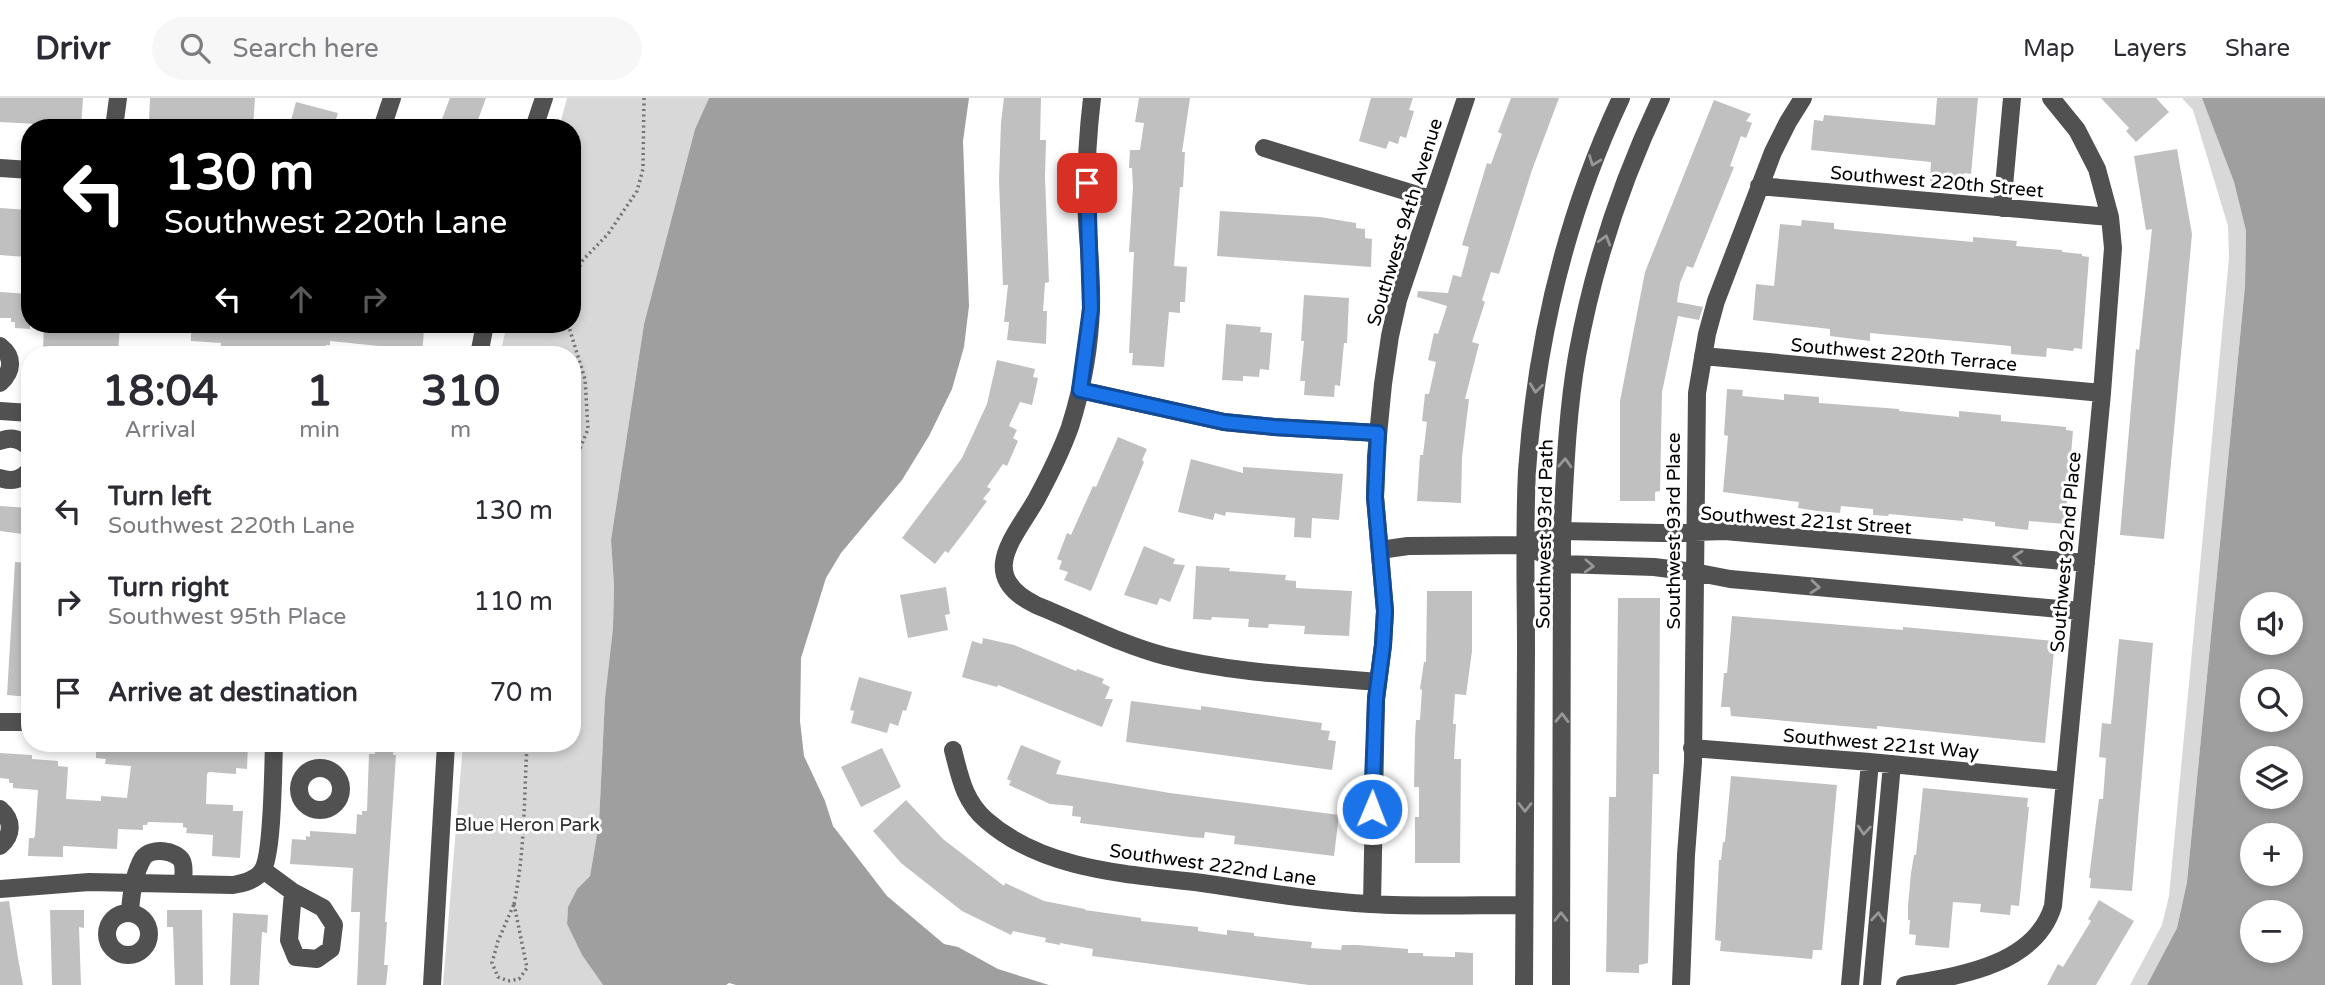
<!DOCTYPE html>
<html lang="en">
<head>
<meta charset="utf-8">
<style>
	:root { --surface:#fff; --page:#f7f7f7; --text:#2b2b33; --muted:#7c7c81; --line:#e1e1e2 }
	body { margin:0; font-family:"Varela Round",sans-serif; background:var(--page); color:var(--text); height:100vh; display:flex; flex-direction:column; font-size:26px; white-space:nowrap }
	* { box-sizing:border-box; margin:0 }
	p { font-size:23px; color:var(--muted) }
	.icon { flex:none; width:38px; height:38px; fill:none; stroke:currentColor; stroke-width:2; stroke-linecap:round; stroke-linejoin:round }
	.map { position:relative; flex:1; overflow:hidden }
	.details { position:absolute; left:21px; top:248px; width:560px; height:406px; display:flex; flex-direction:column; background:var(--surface); border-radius:28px; box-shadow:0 4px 10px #0003 }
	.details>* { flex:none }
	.guide { position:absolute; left:21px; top:21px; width:560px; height:214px; border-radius:28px; box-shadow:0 4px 10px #0003; background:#000; color:#fff; overflow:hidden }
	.tools { position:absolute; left:2240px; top:494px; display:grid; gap:14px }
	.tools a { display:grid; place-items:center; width:63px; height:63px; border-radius:50%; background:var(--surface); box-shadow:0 4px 10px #0003; font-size:35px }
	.pin { position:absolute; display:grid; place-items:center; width:60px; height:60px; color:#fff; margin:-30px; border-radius:14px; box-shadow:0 4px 10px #0006 }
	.me { position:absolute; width:77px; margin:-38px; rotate:1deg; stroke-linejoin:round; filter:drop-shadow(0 0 5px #0008) }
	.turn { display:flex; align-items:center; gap:24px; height:147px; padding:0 28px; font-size:32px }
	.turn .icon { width:91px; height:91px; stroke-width:2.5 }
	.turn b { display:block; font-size:49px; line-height:60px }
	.lanes { display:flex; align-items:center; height:66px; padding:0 28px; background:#0003; justify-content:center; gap:35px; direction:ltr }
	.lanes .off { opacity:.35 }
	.eta { display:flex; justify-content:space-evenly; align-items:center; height:119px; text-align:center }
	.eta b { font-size:42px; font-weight:700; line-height:49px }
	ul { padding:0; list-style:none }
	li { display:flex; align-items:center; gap:21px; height:91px; padding:0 28px }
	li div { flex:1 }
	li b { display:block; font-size:26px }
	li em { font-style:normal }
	header { display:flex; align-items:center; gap:42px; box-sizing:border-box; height:98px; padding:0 35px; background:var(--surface); border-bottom:2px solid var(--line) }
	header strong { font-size:33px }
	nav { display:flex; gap:38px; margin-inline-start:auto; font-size:24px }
	.search { width:490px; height:63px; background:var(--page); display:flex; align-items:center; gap:18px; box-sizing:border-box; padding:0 24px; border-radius:38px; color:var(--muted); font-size:26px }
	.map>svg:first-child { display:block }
	.green { fill:#d8d8d8 }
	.water { fill:#9f9f9f; fill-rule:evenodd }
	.building { fill:#c0c0c0 }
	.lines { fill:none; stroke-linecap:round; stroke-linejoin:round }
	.path { stroke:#737373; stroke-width:3.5; stroke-dasharray:2 3.5; stroke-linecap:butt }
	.minor { stroke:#515151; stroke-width:18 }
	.oneway { stroke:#979797 }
	.route-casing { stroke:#114b97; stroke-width:18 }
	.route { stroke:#1a73e8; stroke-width:12 }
	.labels { text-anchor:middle; stroke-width:6; stroke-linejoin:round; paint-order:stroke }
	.street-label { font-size:19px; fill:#000; stroke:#fff }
	.park-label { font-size:19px; fill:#2f2f2f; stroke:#fff }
</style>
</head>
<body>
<header>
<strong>Drivr</strong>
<div class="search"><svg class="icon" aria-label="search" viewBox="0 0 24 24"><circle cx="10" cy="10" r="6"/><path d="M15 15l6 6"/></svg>Search here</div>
<nav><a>Map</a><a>Layers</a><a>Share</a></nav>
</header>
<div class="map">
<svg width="2325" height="887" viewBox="0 0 2325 887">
	<rect width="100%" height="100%" fill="#fff"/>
	<path class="green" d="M567,0H709L695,31L644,226L611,442L614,487L613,530L605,600L599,725L590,778L577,791L568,809L567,826L582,857L603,887H443L463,646H572V257H500L507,226H572V30H559Z
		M2182,0H2202L2203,2L2234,84L2246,133L2245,188L2187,784L2177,830L2147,887H2130L2162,827L2169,798L2229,160L2228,128L2193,12Z"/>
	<path class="water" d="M709,0H969L963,43L969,208L964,249L952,291L929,338L902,382L841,455L826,480L801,560L800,623L804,658L825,703L833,728L887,798L944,846L958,849L998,871L1049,887H736L729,885L726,887H603L582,857L567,826L568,809L577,791L590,778L599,725L605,600L613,530L614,487L611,442L644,226L695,31Z
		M2202,0H2325V887H2147L2177,830L2187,784L2245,188L2246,133L2234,84ZM2252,506H2291V544H2252ZM2252,583H2291V621H2252ZM2252,660H2291V698H2252ZM2252,737H2291V775H2252ZM2252,814H2291V852H2252Z"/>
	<path class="building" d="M0,0H83L81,30H35L36,26L0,24Z
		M150,0H255L253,30H157L158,24L149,23Z
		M450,0H486L475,30H467L442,21Z
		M1004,0H1041L1040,42H1046L1045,79L1049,184L1045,185L1043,213H1047L1046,246L1007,242L1009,224H1004L1008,187H1003L999,82L1001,24Z
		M1139,0H1190L1182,54H1185L1183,89H1180L1174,168L1187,169L1185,204H1180V215L1169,214L1164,269L1132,267L1133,255H1129L1134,154H1129L1133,89L1132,70H1129L1130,52H1140L1144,25L1135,24Z
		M1371,0H1413L1409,12L1414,13L1406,40L1400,38L1398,46L1389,43L1386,51L1359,43Z
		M1511,0H1559L1532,72L1499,176L1491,174L1482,202L1485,204L1472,244L1479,246L1465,301H1469L1462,359L1461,405L1417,403L1420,357H1423L1427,324L1422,323L1425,296H1429L1436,264L1428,262L1434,235L1438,236L1447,208L1417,199L1418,193L1448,195L1453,177L1461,179L1469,149L1462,147L1487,65L1491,66L1502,36L1498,34Z
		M1937,0H1978L1971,76L1964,75L1963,85L1930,83L1931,64L1811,52L1814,22L1823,23L1824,17L1935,27Z
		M2101,0H2156L2169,14L2136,44L2126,33L2129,30Z
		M1714,2L1751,16L1746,23L1752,25L1746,40L1741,38L1730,68L1734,69L1693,170L1687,168L1680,185L1677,204L1703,209L1699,222L1678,218L1662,294L1660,393L1655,394V403H1620V303L1645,174Z
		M296,4L338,15L333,30H301L290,26Z
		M2177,51L2192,136L2164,441L2120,437L2136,251L2139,252L2152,131L2146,132L2134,58Z
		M0,110L29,112L25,159L0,157Z
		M1220,113L1320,119L1356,125V130L1365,131V140L1372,141L1371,169L1217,158Z
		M1802,122L1834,125V131L1973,144V139L2017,143L2016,148L2062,152V154L2082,156V158L2089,159L2082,251L2074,250L2073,253L2047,250L2046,259L2011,256V248L1870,235V243L1830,238V231L1753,222L1756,186L1774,188L1780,126L1801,128Z
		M0,194L30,196V231L15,230V224H11V220H0Z
		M1304,197L1349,200L1347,245H1344L1340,288L1335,287L1334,299L1304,297L1305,283H1300L1304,243H1301Z
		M44,226H120L118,257L43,252Z
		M191,226L414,227L413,232H424L422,257H397L398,250L330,243V247H326L325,252L296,250L295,257H220L221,245L191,243Z
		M1226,226L1261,229L1260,234L1272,235L1269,272L1260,271L1259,279L1243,278V283L1222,282Z
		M997,262L1035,271L1033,279L1038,280L1032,307L1020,304L1009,328L1017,332L1013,340L1018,343L1007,368L1003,366L987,389L991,391L983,401L987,403L968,429L948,455L945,453L935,466L902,440L962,360L987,306Z
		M1727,291L1743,292L1742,298L1784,302V296L1819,299V305L1899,311V313L1959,319V313L2001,317V323L2066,329V332L2073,333L2065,426L2029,423L2028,432L1995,428V424L1963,420V423L1889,416L1888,418L1873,417V411L1841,408L1840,415L1817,413L1798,410L1799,404L1723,394L1728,338L1724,337Z
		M1118,339L1147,351L1142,362L1144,364L1091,493L1064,482L1068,474L1059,471L1062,463L1057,461L1067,435L1071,437L1093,388L1096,389Z
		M1191,361L1243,375V369L1343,376L1339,422L1312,420L1311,440L1294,439L1295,420L1226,414L1225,418L1215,415L1213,422L1178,414Z
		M0,408L30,410V437L0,433Z
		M1144,448L1175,461L1173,466L1185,467L1170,504L1160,500L1157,507L1124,497Z
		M15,464L30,465V599L7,597Z
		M1196,468L1230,470L1229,473L1286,477L1285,482L1296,483V490L1352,493L1349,538L1304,536L1305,528L1269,526L1268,530L1248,529L1249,521L1212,519L1211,522L1193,521Z
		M946,489L950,516L945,517L948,532L908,540L900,497Z
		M1427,493H1472V553L1466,597L1455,596L1453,626H1456L1454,661H1461L1460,765H1415V719H1419V689H1414L1415,640L1416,622H1420L1422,592L1420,591L1424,564H1426Z
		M1618,500H1660L1659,676H1653L1648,865L1639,867V875L1606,874L1609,699H1616Z
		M1732,518L1903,532V529L2055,543L2045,645L1877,628V631L1731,618L1730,609H1721L1724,575H1727Z
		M983,540L1014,547L1076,573L1077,571L1104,581L1102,585L1110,589L1105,601H1113L1102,629L998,587L997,589L962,579L972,543L982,546Z
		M2119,541L2153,545L2132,793L2090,790L2091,780H2089L2099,701H2103L2106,660L2099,659L2102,625L2111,626Z
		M859,579L912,594L906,613L903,612L898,628L890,625L887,635L851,625L854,613L850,612Z
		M1131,603L1201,612V608L1322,625L1321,632L1330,633L1328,642L1336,643L1332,672L1126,644Z
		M96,646L189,648V646H248L247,671L236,670V676L209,674L207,676L206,706L233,707V713H243L240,760L212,758L213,737L186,735L187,730L183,729V725L148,724L147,727H143V732L118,731L117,751L63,748V759L28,758L29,740H34L35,737L38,692L13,690V685H9V681L0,680V655L32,657V661L58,663V668L68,669L66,701L101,703V698L127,700L131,668L105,666L106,661L96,660Z
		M376,646H394L393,657H396L385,824H387L384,867H388L386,887H357L360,814H351L353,770L290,766L292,741L306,742V738L310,739V733L356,736L357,716L362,717V713H367L369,656H375Z
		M1021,647L1061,663L1056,676L1170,695L1339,717L1334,758L1234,746L1235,738L1205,734L1204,740L1190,739L1080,725L1081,719L1072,718L1073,708L1050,706L1009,687L1011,683L1007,681Z
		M882,650L901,689L861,709L841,669Z
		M1731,678L1837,687L1822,852H1813L1812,861L1720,853L1721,843L1715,842L1719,762H1721L1723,744H1725Z
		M1923,690L2028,700L2027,709H2029L2019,808L2011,807L2010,817L1980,814L1981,806L1953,804L1949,850L1915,847L1916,837L1909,836L1910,822H1908V808L1911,775L1914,757H1916Z
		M906,702L943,741L1004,788L1005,785L1044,803L1085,811V812L1141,820V823L1198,829V833L1227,837V832L1254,835V838L1312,844L1311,850L1341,852L1342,847H1357L1408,851V855H1423V858L1455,859V854L1473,855V887H1309L1092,858L1093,851L1060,845V847L1045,844L1046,840L1013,833L1011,837L962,813L901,765L873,733Z
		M2099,802L2134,823L2096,887H2047L2058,866L2063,869L2091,823L2088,821Z
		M9,803L18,860L23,887H0V804Z
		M50,812H84V830L79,829L81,887H52Z
		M167,812H202L203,887H175L173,829H167Z
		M233,815L268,817L267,835L262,834L259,887H230Z"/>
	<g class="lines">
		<path class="path" d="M572,183L583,162L608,136L637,93L643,71L644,0
			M568,226L585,281L588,331L572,370
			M498,646L497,652H510L524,646
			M514,806L527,870L519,881L508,883L498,879L492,865L498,843Z
			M514,806C525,754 524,699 527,646"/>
		<path class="minor" d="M1092,0C1088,34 1086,67 1086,101C1087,137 1092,172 1091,208C1090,248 1082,291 1070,329C1061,354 1049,378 1036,402C1014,440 976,478 1036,507C1078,524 1122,547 1165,558C1231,575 1309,578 1377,584
			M114,30L118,0
			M382,30L392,0
			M534,30L544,0
			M1264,50L1431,101
			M0,70L30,72
			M1759,88L2110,119
			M2002,110L2012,0
			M0,248C14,259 13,273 0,285
			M167,257H170
			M479,257L485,226
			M1703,258L2102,295
			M1080,292L1224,324L1274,329L1378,335
			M0,313L30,315
			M0,343C12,338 22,341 30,351
			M0,380C12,384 22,382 30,371
			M1525,447L1563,466L1654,469L1694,474L1730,481L2081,513
			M1380,452L1408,448L1525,447L1562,433L1662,435L1725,433L2086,465
			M0,624H30
			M1692,650L1870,664L2065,683
			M953,652C960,679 964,703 986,722C1044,773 1129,776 1202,785C1258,793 1314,803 1370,806C1422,809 1473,807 1524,807
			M299 691a21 21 0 1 1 42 0a21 21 0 1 1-42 0Z
			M0,711C13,722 13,737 0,748
			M263,772L293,794L323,810L334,827L331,851L317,861L296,859L289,842L293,794
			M0,791L89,784L233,787C244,785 256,782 262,773C273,758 273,669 274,646
			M1372,806L1376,601L1383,547L1385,513L1375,399L1376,358L1383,286L1390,238L1398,202L1466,0
			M130,814C131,798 134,775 143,760C151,749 176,752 182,763C185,770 183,778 183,785
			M107 836a21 21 0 1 1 42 0a21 21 0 1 1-42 0Z
			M432,887L446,646
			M1524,887C1525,776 1525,664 1526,553C1526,493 1524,433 1527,373C1536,244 1566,117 1621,0
			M1561,887L1562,433C1565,375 1567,316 1577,258C1593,168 1622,82 1661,0
			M1681,887L1686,757L1693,664L1697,295L1707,236L1716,203L1773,54L1788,24L1803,0
			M1850,887L1870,664
			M1872,887L1892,666
			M1905,887C1957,878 2035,868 2053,808L2102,295L2113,150L2110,119L2097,71L2077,32L2051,0"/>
	</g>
	<defs><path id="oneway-chevron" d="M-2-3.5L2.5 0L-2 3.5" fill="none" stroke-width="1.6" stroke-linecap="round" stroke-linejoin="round" transform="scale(1.75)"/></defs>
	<g class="oneway">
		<use href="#oneway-chevron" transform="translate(1594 63) rotate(111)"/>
		<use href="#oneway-chevron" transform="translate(1605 142) rotate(-73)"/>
		<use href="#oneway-chevron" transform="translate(1536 290) rotate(97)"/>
		<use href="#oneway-chevron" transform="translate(1565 365) rotate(-87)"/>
		<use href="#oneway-chevron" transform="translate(2018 459) rotate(-175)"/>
		<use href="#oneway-chevron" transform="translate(1589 468) rotate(3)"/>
		<use href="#oneway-chevron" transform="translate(1815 489) rotate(5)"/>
		<use href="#oneway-chevron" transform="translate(1562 620) rotate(-89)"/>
		<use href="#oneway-chevron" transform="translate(1525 709) rotate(90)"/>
		<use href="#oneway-chevron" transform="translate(1864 732) rotate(95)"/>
		<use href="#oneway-chevron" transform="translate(1561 819) rotate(-90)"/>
		<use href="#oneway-chevron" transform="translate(1878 819) rotate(-85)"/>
	</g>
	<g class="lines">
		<g class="route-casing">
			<path id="route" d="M1087,85L1091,211L1080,292L1224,324L1274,329L1378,335L1375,399L1385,513L1383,547L1376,601L1372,711"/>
		</g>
		<use href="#route" class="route"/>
	</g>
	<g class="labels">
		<g class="street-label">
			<text transform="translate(1937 83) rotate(5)" y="7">Southwest 220th Street</text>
			<text transform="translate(1404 124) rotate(-73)" y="7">Southwest 94th Avenue</text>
			<text transform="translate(1904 256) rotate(5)" y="7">Southwest 220th Terrace</text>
			<text transform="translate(1806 422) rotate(4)" y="7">Southwest 221st Street</text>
			<text transform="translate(1673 433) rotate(-90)" y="7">Southwest 93rd Place</text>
			<text transform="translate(1544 436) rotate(-89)" y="7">Southwest 93rd Path</text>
			<text transform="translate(2065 454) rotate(-85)" y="7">Southwest 92nd Place</text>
			<text transform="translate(1881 645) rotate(5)" y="7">Southwest 221st Way</text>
			<text transform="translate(1213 766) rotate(8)" y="7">Southwest 222nd Lane</text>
		</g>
		<g class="park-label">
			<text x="527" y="733">Blue Heron Park</text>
		</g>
	</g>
</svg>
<div class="tools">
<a><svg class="icon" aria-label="sound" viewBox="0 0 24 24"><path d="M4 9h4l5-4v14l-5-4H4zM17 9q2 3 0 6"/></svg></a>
<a><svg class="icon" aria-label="search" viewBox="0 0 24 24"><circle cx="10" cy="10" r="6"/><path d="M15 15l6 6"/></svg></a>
<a><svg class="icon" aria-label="layers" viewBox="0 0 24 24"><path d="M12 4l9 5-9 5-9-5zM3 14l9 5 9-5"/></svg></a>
<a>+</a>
<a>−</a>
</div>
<div class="pin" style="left:1087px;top:85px;background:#d93025"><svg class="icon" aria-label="arrive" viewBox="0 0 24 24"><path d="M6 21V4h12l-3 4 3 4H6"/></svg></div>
<svg class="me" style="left:1372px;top:711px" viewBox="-20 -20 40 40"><circle r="17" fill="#1a73e8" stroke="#fff" stroke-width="3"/><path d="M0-11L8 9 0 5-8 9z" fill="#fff"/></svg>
<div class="guide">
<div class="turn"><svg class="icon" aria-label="left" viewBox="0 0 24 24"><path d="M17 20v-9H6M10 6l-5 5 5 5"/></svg><div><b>130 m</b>Southwest 220th Lane</div></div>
<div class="lanes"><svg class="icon" aria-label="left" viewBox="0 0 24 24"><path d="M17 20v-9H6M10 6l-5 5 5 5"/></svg><svg class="icon off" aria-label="ahead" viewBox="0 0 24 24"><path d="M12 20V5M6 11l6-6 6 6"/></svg><svg class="icon off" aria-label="right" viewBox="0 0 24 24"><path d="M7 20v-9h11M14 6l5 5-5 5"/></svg></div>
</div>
<section class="details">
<div class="eta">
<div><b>18:04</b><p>Arrival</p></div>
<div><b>1</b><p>min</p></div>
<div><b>310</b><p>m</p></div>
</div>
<ul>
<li><svg class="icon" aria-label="left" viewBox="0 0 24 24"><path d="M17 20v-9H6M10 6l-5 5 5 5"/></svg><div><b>Turn left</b><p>Southwest 220th Lane</p></div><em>130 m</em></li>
<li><svg class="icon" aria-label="right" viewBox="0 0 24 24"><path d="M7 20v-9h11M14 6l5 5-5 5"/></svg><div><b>Turn right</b><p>Southwest 95th Place</p></div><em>110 m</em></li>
<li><svg class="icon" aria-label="arrive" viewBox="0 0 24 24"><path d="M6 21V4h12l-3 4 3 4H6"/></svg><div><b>Arrive at destination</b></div><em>70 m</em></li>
</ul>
</section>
</div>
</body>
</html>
